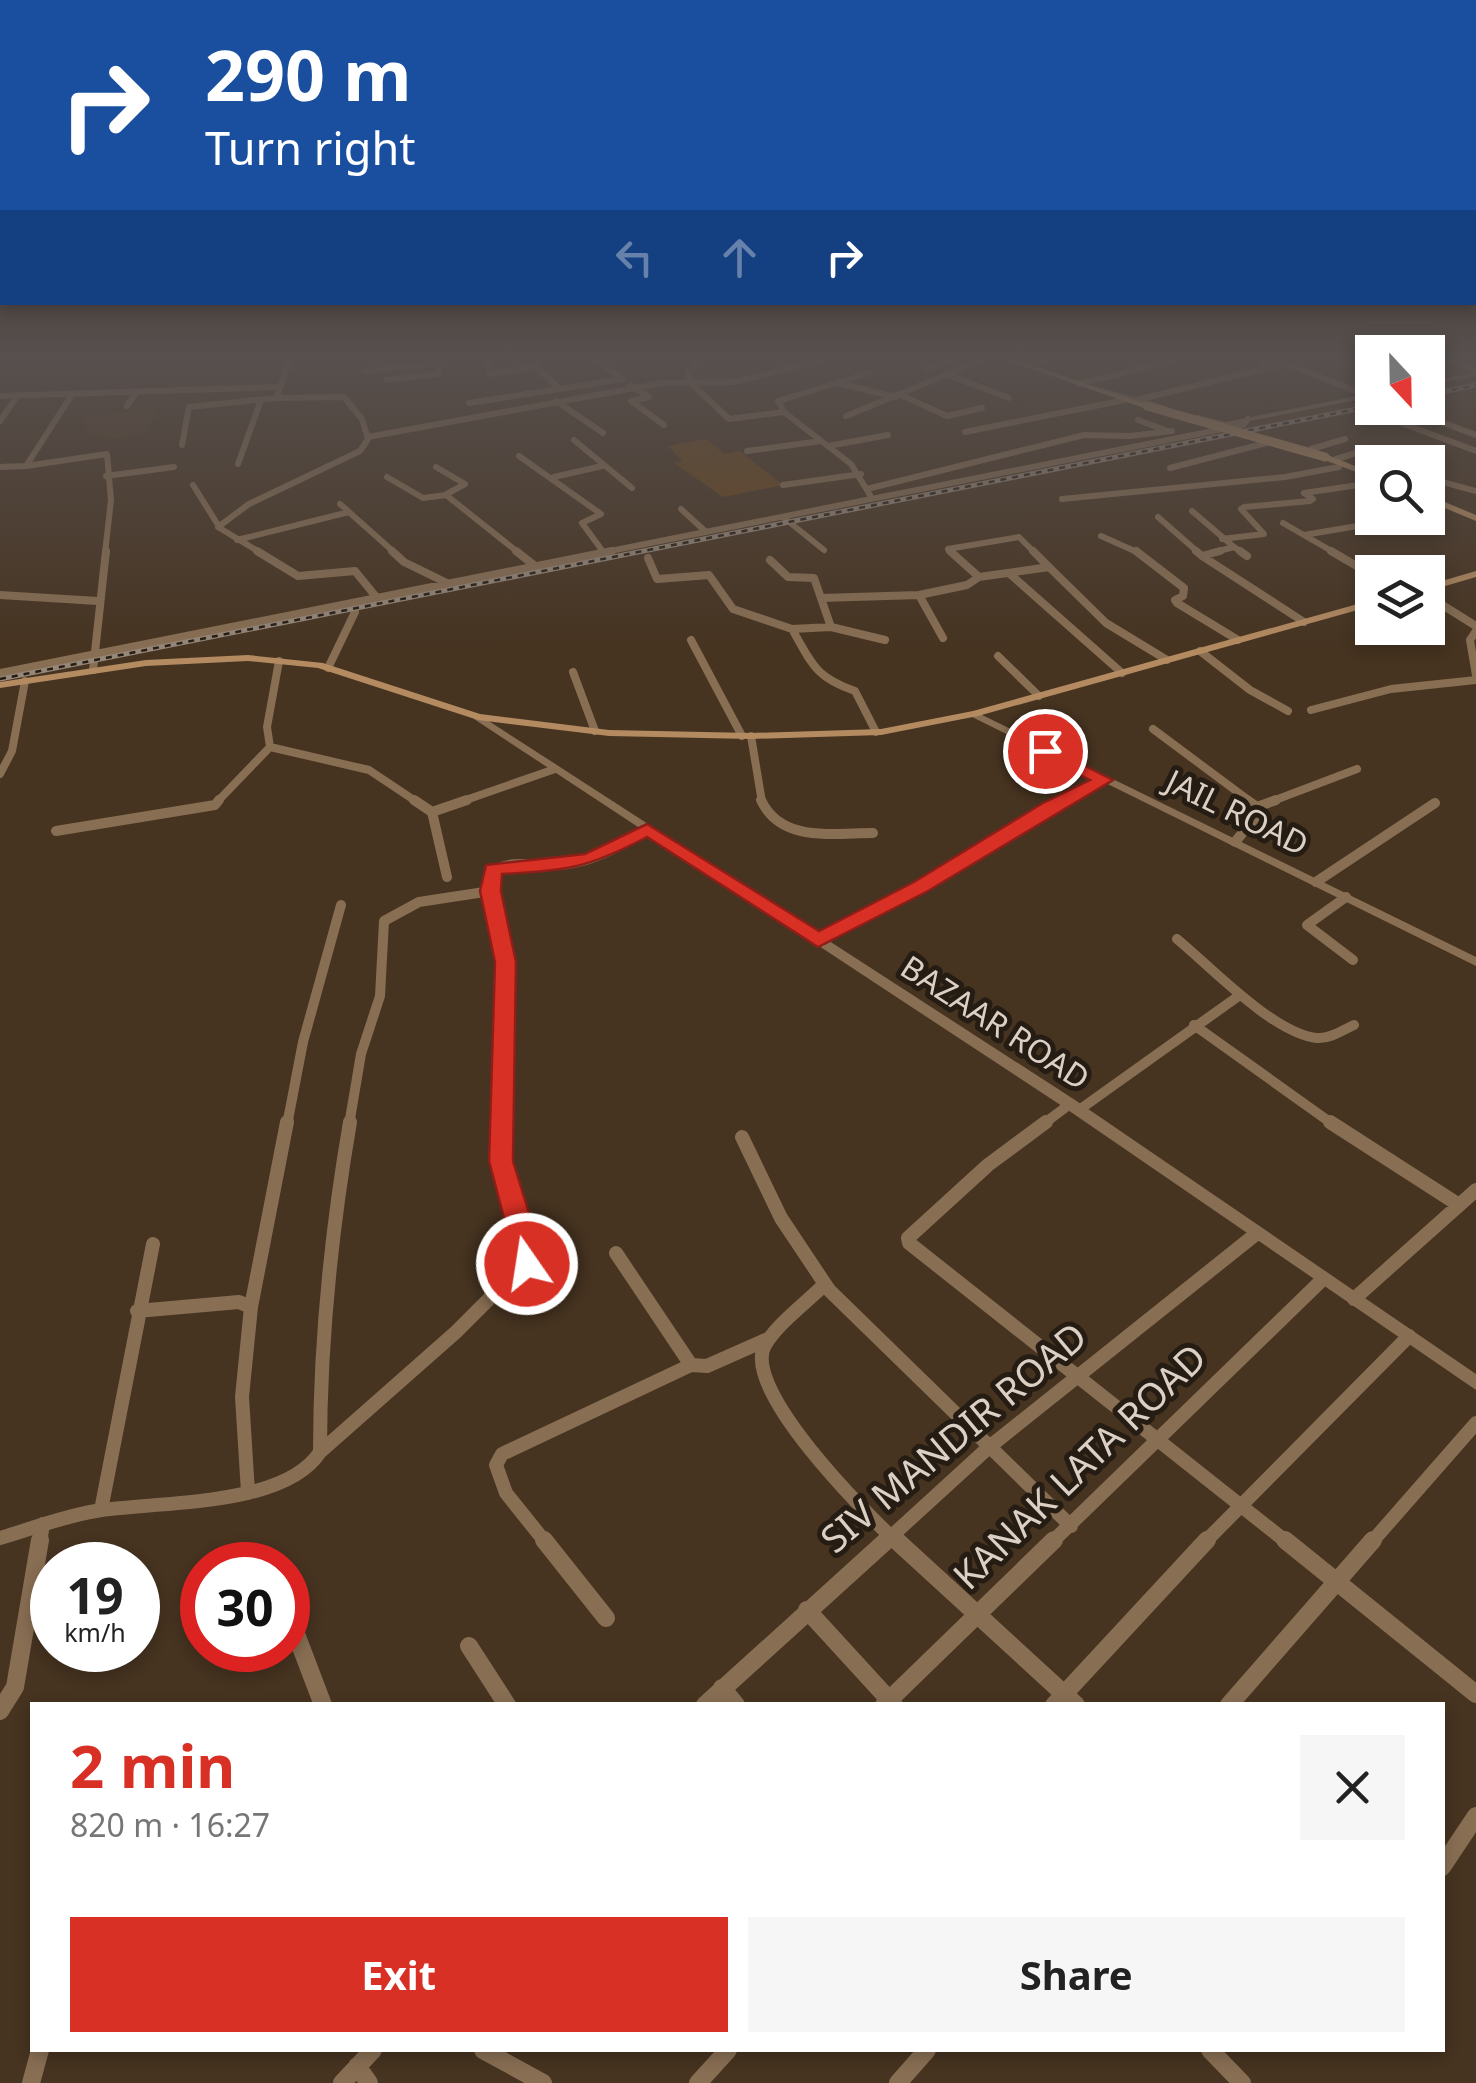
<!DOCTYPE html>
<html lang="en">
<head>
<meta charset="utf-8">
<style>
	:root { --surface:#fff; --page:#f6f6f6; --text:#222; --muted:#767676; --accent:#d93025 }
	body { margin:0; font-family:"Noto Sans",sans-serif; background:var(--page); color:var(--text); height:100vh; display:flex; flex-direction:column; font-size:38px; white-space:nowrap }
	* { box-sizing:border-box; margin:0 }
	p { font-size:32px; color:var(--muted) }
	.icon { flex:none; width:55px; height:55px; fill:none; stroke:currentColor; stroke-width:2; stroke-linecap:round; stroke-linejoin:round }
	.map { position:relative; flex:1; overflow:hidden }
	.side { position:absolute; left:30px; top:1702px; width:1415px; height:350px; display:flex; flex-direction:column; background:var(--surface); border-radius:0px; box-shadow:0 5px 15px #0003 }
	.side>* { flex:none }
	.guide { position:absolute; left:0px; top:0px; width:1478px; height:305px; box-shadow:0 5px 15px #0003; background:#1a4fa0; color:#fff; overflow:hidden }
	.needle { width:65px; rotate:158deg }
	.controls { position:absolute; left:1355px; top:335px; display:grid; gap:20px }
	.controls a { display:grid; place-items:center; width:90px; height:90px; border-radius:0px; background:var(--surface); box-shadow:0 5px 15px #0003; font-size:50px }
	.speed { position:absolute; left:30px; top:1542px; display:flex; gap:20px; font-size:50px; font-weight:700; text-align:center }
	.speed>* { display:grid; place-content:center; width:130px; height:130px; border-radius:50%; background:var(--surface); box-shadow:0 5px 15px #0003; line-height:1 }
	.speed small { font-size:25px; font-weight:400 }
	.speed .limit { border:15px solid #d22; background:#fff; color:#111 }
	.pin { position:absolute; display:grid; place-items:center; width:85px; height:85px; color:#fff; margin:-42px; border:5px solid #fff; border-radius:50%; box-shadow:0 2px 10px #0007 }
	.me { position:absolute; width:110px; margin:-55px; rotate:347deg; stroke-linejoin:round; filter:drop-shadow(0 0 8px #0008) }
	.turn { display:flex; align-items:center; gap:35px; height:210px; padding:0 40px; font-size:45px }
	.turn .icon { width:130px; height:130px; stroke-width:2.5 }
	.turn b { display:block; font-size:70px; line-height:85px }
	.lanes { display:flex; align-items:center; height:95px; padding:0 40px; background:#0003; justify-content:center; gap:50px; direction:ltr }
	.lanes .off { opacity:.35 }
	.round { display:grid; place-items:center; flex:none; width:105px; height:105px; border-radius:0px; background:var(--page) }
	.headline { display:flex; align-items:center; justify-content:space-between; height:170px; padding:0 40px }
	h1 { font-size:60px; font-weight:700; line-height:75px; color:var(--accent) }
	.button { display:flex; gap:20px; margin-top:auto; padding:20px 40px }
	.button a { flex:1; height:115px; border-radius:0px; background:var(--accent); color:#fff; font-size:40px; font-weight:700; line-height:115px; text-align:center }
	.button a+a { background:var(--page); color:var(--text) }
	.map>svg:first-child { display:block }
	.built { fill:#523a21 }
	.green { fill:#674216 }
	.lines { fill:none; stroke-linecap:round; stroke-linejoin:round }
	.minor-far4 { stroke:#886e53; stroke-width:6 }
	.minor-far3 { stroke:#886e53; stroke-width:8 }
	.minor-far2 { stroke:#886e53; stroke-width:10 }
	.minor-far1 { stroke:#886e53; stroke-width:14 }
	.minor { stroke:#886e53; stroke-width:18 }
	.tertiary { fill:#886e53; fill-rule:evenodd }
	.secondary { fill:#b48b60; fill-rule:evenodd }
	.rail-casing { stroke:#968778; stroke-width:5 }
	.rail { stroke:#251d14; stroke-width:2.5; stroke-dasharray:6; stroke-linecap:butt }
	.secondary-bridge { stroke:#b48b60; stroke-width:9 }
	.route { fill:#d93025; stroke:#8d1f18; stroke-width:2.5 }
	.labels { text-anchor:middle; stroke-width:10; stroke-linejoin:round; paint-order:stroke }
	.street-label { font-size:32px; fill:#dcd0c5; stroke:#251d14 }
	.near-street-label { font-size:38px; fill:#dcd0c5; stroke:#251d14 }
</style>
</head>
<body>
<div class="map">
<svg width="1476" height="2083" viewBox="0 0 1476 2083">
	<rect width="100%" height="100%" fill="#463320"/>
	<path class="built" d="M1372,398V408H1386L1255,431L1236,425Z
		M158,408L148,432L103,440L104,434L89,435L83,417Z"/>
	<path class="green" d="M706,439L725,454L740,451L783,485L723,497L674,463L682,461L668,446Z"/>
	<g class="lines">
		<path class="minor-far4" d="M488,360L489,374L536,367
			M536,360V367L559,388
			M702,360L688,372L692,384L729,419L784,412L851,464L870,495
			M1455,360L1476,372
			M1029,365L1043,360
			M1290,365L1369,396
			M925,369L947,360
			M366,371L439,363
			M948,375L1009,398
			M386,380L438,374L439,360
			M841,384L896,397
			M1078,384L1174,360
			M630,385L649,397L631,401L664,425
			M73,393L26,466L107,454L111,500L105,553
			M901,395L947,416L982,408
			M0,396L280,387
			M1136,400L1272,367L1261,360
			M556,401L603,433
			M469,403L623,379L596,360
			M127,406L137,391
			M1409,410L1476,435
			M784,412L778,401L869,373
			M846,416L982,360
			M1388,418L1476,451
			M1138,420L1165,430
			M0,421L18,395
			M965,432L1125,400
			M368,437L662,383L734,382L822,360
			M574,440L632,488
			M182,445L189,407L276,398
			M828,446L888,435
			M1311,449L1345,439
			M747,451L821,441
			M519,456L601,514L582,523L604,553
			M1336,459L1373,448
			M238,464L261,400
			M0,467L26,466
			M436,467L465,484L445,495
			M1170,468L1270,442
			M106,476L174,467
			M387,477L423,498L446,495L519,553
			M554,477L602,466
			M1428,478L1476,491
			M193,485L218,525
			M783,485L861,474
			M867,489L1084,435L1130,436L1172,431
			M1062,499L1285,477L1339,467
			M340,504L395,553
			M681,509L706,532
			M1192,511L1234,547L1211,553
			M1428,512L1442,509
			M783,517L824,550
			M1158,517L1199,553
			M1283,523L1335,553
			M1304,535L1405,518
			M1101,536L1139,553
			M1222,539L1264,534L1241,509L1244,507L1310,501L1313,499L1304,493L1372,483
			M237,540L349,512
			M1234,547L1243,553
			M261,553L218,527L249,504L360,451L368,439L362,419L344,397L276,398L290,360
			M600,553L1243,425L1248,419
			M953,553L948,549L1019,537L1035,553"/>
		<path class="minor-far3" d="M257,551L298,576L355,571L377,598L612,551
			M392,551L404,562L449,584
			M516,551L535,566
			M950,551L979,577L1049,567
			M1033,551L1049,567
			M1136,551L1184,588L1183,596L1175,600L1177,603L1238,640
			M1196,551L1202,556
			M1220,551L1202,556L1304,622
			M1240,551L1247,556
			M1331,551L1372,575
			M648,558L657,579L709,575L733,609L792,629C812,664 815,677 855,691L876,732
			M770,560L788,577L814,578L831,627L792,629
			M1049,567L1106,623L1167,660
			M1010,574L1122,673
			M0,595L98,601
			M1428,596L1476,626
			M821,598L919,595
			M831,627L885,640
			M1476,631L1470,640L1476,675
			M943,638L919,595L967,585L979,577
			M691,640L742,736
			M1200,651L1250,690L1288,711
			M998,656L1039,696
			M328,668L355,612
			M93,670L106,551
			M573,672L595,731
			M0,673L377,598
			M1311,710L1391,689L1476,680
			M1153,729L1251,802
			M751,736L762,802
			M270,747L267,727L279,661
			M0,774L12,751L25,681
			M217,802L270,747L369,770L417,802
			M460,802L555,769
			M1062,802L1104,780
			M1270,802L1357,769"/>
		<path class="minor-far2" d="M414,800L432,812L447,877
			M761,800C781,843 833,833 873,833
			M1257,807L1276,800
			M432,812L467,800
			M56,831L215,805L219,800
			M1235,842L1255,818L1257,807L1247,800
			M1316,882L1435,803
			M1346,897L1307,925L1353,960
			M1177,939C1211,967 1274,1034 1317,1038C1330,1039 1343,1030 1354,1025
			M818,940L891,902L1067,800
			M1194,1025L1334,1125
			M1079,1110L1240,995
			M287,1125L303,1042L341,905
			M349,1125L361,1054L380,996L384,921L419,902L491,891
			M502,1125L505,962L490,872C515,857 541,868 568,864C596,860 623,845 647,829
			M1042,1125L1070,1104"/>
		<path class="minor-far1" d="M1046,1122L988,1165L908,1238L909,1243L1288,1543
			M1330,1122L1459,1205
			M742,1137L781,1218L829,1290L1071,1526
			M616,1253L691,1365L707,1366L768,1339
			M825,1284C807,1302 778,1323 765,1345C740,1388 866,1514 898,1543
			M1354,1299L1476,1190
			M251,1307L287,1122
			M137,1311L239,1302L251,1307L242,1397L248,1492
			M320,1452L456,1332L529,1259L501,1161L502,1122
			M101,1510L153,1244
			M0,1538C31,1529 64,1516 96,1511C156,1501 284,1508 320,1452C320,1340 331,1233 350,1122
			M40,1543L43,1524
			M546,1543L506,1493L496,1465L502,1454L691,1365
			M884,1543L988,1448L1256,1234
			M1051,1543L1323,1279
			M1204,1543L1409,1336
			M1371,1543L1476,1423"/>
		<path class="minor" d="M544,1540L606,1618
			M896,1540L1076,1705
			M1285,1540L1476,1694
			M807,1610L894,1705
			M288,1613L323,1705
			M469,1646L507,1705
			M722,1688L736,1705
			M705,1705L887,1540
			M884,1705L1054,1540
			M1054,1705L1207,1540
			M1229,1705L1373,1540
			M0,1711L15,1687L40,1540
			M1442,1867L1476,1816
			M483,2050L543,2083
			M1210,2050L1242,2083
			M357,2066L369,2083
			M31,2083L40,2050
			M342,2083L373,2050
			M698,2083L728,2050
			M898,2083L927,2050"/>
		<path class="tertiary" d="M1476,372V376L1428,386V382Z
			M1102,388L1166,406L1167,408L1163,410L1100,391Z
			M1372,393V397L1226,426L1194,417L1198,415L1226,422Z
			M974,711L1476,957V966L970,716L969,714Z
			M478,714L1075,1100L1476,1374V1390L1065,1108L474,719L473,717Z"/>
		<path class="secondary" d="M1006,360H1017L1151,406L1144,408Z
			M1322,455H1328L1372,473V478L1322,459Z
			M1428,495L1476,515V521L1428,501Z
			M1476,571V577L1428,591V585Z
			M1372,600V606L978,716L881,735L751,739L609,736L478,720L318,668L248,661L146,666L0,688V682L146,660L248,655L323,663L480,714L609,730L751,733L881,729L973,711Z"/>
		<g class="rail-casing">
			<path id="rail" d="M1428,395L1476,385
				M0,679L1372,406"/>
		</g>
		<use href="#rail" class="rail"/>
		<path class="secondary-bridge" d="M1147,406L1325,457"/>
	</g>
	<linearGradient id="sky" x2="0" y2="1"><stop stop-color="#261c12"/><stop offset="0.55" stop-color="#57504e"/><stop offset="1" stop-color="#57504e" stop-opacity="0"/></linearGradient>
	<rect width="1476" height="652" fill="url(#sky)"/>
	<path class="route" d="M1045,746L1113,780L928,891L818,947L647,837C588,868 567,871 502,874L501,891L516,962L513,1161L541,1252L537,1271L527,1275L518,1271L489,1161L495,962L480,891L486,865L585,854L647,824L819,931L914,882L1043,803L1090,780L1039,755L1036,751Z"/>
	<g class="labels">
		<g class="street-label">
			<text transform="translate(1237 813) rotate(26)" y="11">JAIL ROAD</text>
			<text transform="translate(995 1023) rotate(33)" y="11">BAZAAR ROAD</text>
		</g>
		<g class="near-street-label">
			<text transform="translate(954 1438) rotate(-40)" y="13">SIV MANDIR ROAD</text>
			<text transform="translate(1080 1467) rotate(-44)" y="13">KANAK LATA ROAD</text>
		</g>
	</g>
</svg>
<div class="controls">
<a><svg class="needle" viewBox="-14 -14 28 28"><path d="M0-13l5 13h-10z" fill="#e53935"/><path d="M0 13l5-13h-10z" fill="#767676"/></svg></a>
<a><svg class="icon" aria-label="search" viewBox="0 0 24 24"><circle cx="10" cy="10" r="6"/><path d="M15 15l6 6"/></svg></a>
<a><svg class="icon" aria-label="layers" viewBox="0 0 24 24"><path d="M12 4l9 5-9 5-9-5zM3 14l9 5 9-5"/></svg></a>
</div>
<div class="speed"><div>19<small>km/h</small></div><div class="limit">30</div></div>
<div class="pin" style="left:1045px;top:751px;background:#d93025"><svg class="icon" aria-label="arrive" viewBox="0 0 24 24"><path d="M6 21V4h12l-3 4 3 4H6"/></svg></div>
<svg class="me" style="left:527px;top:1264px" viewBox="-20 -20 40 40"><circle r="17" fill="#d93025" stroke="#fff" stroke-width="3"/><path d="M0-11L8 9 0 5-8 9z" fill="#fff"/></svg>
<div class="guide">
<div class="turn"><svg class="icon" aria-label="right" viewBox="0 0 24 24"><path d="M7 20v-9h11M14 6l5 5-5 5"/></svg><div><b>290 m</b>Turn right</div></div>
<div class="lanes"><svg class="icon off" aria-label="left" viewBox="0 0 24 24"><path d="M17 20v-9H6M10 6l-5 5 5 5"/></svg><svg class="icon off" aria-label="ahead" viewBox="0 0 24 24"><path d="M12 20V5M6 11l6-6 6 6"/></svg><svg class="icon" aria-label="right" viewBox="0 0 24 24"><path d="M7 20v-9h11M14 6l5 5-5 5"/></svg></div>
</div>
<section class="side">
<div class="headline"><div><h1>2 min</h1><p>820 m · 16:27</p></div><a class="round"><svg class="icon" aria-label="close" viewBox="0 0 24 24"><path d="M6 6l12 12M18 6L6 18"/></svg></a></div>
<div class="button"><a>Exit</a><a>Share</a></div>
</section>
</div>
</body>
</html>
